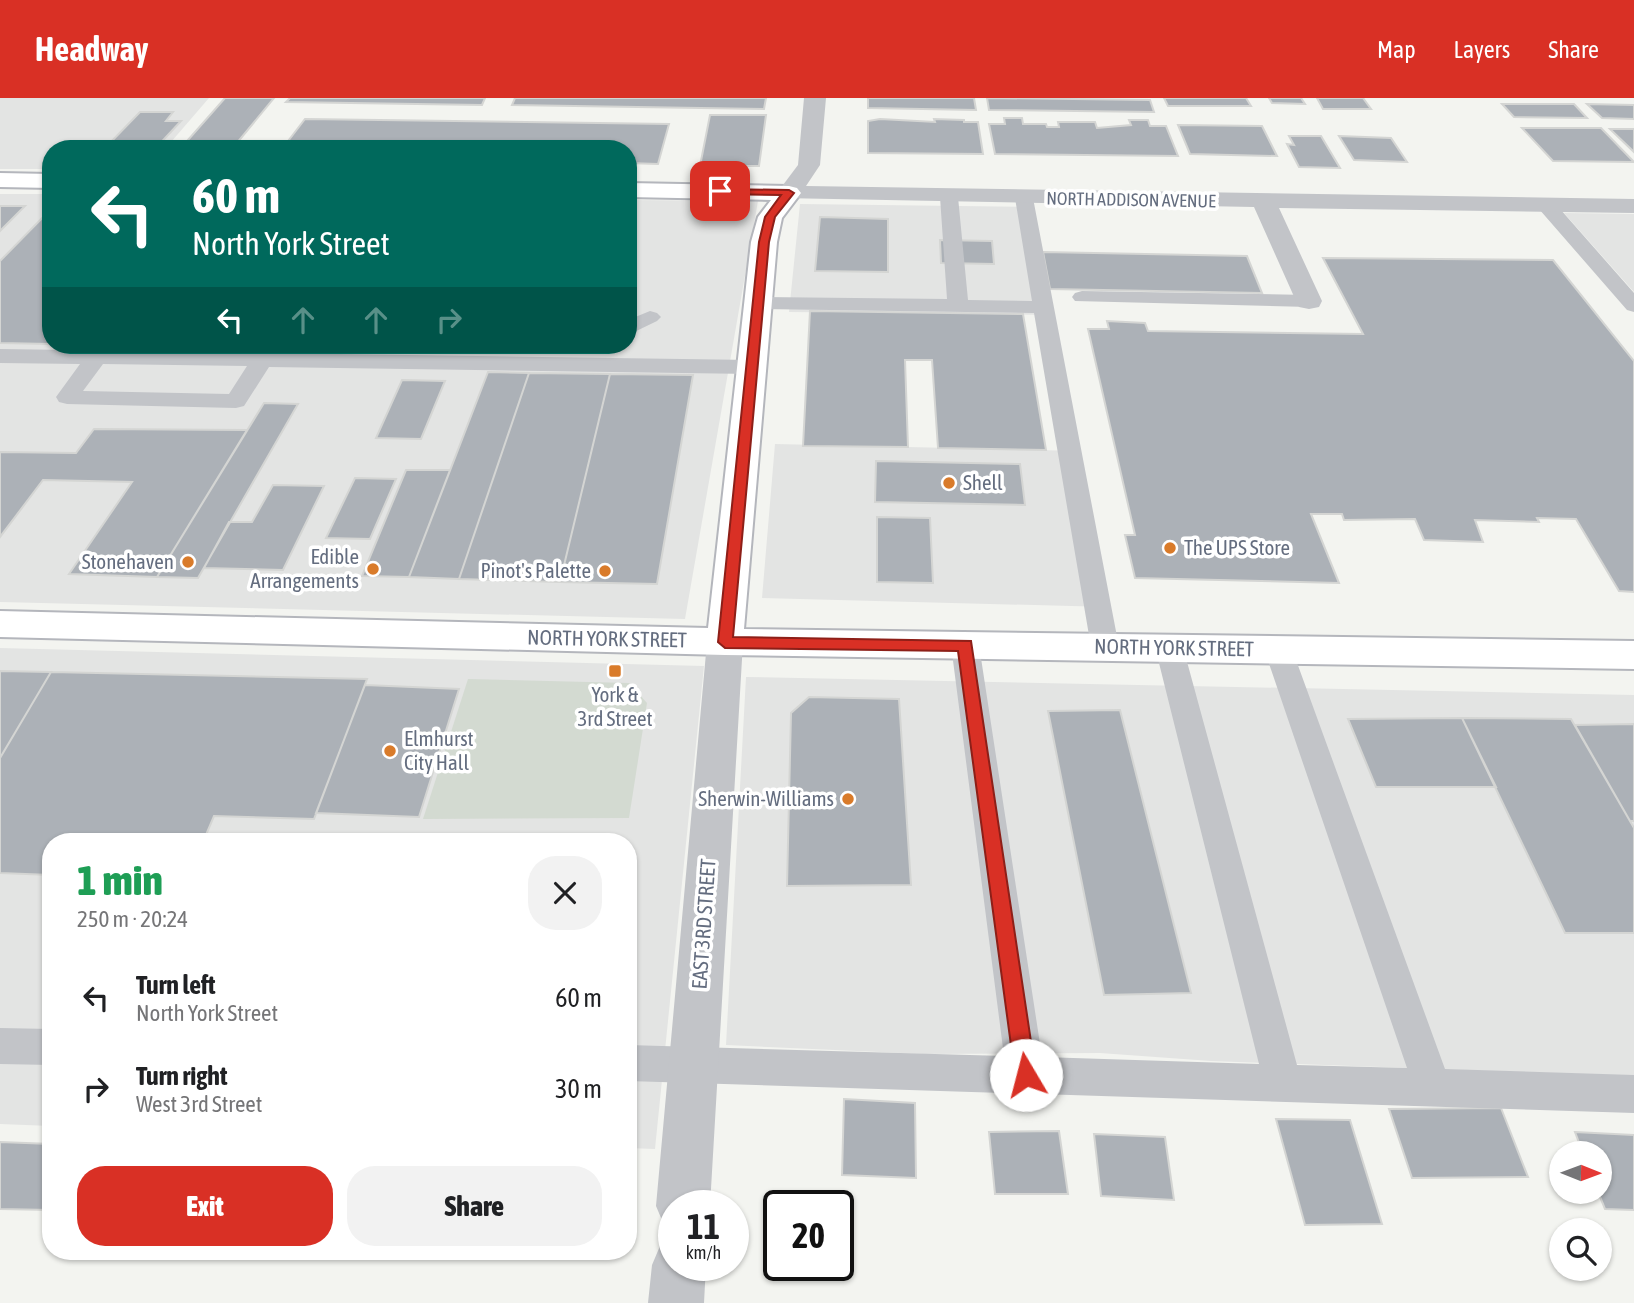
<!DOCTYPE html>
<html lang="en">
<head>
<meta charset="utf-8">
<style>
	:root { --surface:#fff; --page:#f2f2f2; --text:#202124; --muted:#757577; --accent:#d93025 }
	body { margin:0; font-family:"Asap Condensed",sans-serif; background:var(--page); color:var(--text); height:100vh; display:flex; flex-direction:column; font-size:26px; white-space:nowrap }
	* { box-sizing:border-box; margin:0 }
	p { font-size:23px; color:var(--muted) }
	.icon { flex:none; width:38px; height:38px; fill:none; stroke:currentColor; stroke-width:2; stroke-linecap:round; stroke-linejoin:round }
	.map { position:relative; flex:1; overflow:hidden }
	.drawer { position:absolute; left:42px; top:735px; width:595px; height:427px; display:flex; flex-direction:column; background:var(--surface); border-radius:28px; box-shadow:0 2px 5px #0004 }
	.drawer>* { flex:none }
	.hud { position:absolute; left:42px; top:42px; width:595px; height:214px; border-radius:28px; box-shadow:0 2px 5px #0004; background:#00695c; color:#fff; overflow:hidden }
	.needle { width:46px; rotate:91deg }
	.fabs { position:absolute; left:1549px; top:1043px; display:grid; gap:14px }
	.fabs a { display:grid; place-items:center; width:63px; height:63px; border-radius:50%; background:var(--surface); box-shadow:0 2px 5px #0004; font-size:35px }
	.speed { position:absolute; left:658px; top:1092px; display:flex; gap:14px; font-size:35px; font-weight:700; text-align:center }
	.speed>* { display:grid; place-content:center; width:91px; height:91px; border-radius:50%; background:var(--surface); box-shadow:0 2px 5px #0004; line-height:1 }
	.speed small { font-size:18px; font-weight:400 }
	.speed .limit { border:4px solid #111; border-radius:10px; background:#fff; color:#111 }
	.pin { position:absolute; display:grid; place-items:center; width:60px; height:60px; color:#fff; margin:-30px; border-radius:14px; box-shadow:0 4px 10px #0006 }
	.me { position:absolute; width:77px; margin:-38px; rotate:352deg; stroke-linejoin:round; filter:drop-shadow(0 0 5px #0008) }
	.turn { display:flex; align-items:center; gap:24px; height:147px; padding:0 35px; font-size:32px }
	.turn .icon { width:91px; height:91px; stroke-width:2.5 }
	.turn b { display:block; font-size:49px; line-height:60px }
	.lanes { display:flex; align-items:center; height:66px; padding:0 35px; background:#0003; justify-content:center; gap:35px; direction:ltr }
	.lanes .off { opacity:.35 }
	.round { display:grid; place-items:center; flex:none; width:74px; height:74px; border-radius:28px; background:var(--page) }
	.head { display:flex; align-items:center; justify-content:space-between; height:119px; padding:0 35px }
	h1 { font-size:42px; font-weight:800; line-height:52px; color:#1e9e55 }
	.primary-button { display:flex; gap:14px; margin-top:auto; padding:14px 35px }
	.primary-button a { flex:1; height:80px; border-radius:28px; background:var(--accent); color:#fff; font-size:28px; font-weight:800; line-height:80px; text-align:center }
	.primary-button a+a { background:var(--page); color:var(--text) }
	ul { padding:0; list-style:none }
	li { display:flex; align-items:center; gap:21px; height:91px; padding:0 35px }
	li div { flex:1 }
	li b { display:block; font-size:26px }
	li em { font-style:normal }
	header { display:flex; align-items:center; gap:42px; box-sizing:border-box; height:98px; padding:0 35px; background:var(--accent); color:#fff }
	header strong { font-size:33px }
	nav { display:flex; gap:38px; margin-inline-start:auto; font-size:24px }
	.map>svg:first-child { display:block }
	.built { fill:#e3e4e3 }
	.green { fill:#d3dad1 }
	.building { fill:#acb1b7; stroke:#d4d5d3; stroke-width:2 }
	.lines { fill:none; stroke-linecap:round; stroke-linejoin:round }
	.secondary-casing { stroke:#b4b6bc; stroke-width:4 }
	.lane { fill:#c2c4c8; fill-rule:evenodd }
	.street { fill:#c2c4c8; fill-rule:evenodd }
	.secondary { fill:#fff; fill-rule:evenodd }
	.route { fill:#d93025; stroke:#8d1f18; stroke-width:2 }
	.poi-dot { fill:#d97b2a; stroke:#fff; stroke-width:2.5 }
	.labels { text-anchor:middle; stroke-width:7; stroke-linejoin:round; paint-order:stroke }
	.far-street-label { font-size:18px; fill:#646d7f; stroke:#fff }
	.poi-label { font-size:21px; fill:#646d7f; stroke:#fff; text-anchor:end }
	.street-label { font-size:21px; fill:#646d7f; stroke:#fff }
</style>
</head>
<body>
<header>
<strong>Headway</strong>
<nav><a>Map</a><a>Layers</a><a>Share</a></nav>
</header>
<div class="map">
<svg width="1634" height="1205" viewBox="0 0 1634 1205">
	<rect width="100%" height="100%" fill="#f3f4f0"/>
	<path class="built" d="M0,0H209L165,51H51V71H0Z
		M0,96H51V247H628V102L758,103L685,521L0,504Z
		M800,106L1034,109L1054,217L789,214Z
		M1564,115L1634,116V194Z
		M775,346L1079,353L1109,509L762,500Z
		M0,550L704,568L655,1051L628,1050V744H51V1028L0,1026Z
		M746,579L1634,597V978L1211,963L1100,955L924,956L726,947Z"/>
	<path class="green" d="M468,581L629,585L647,605L629,720L423,721Z"/>
	<path class="building" d="M225,0H274L232,51H180Z
		M290,0H485L482,7L286,4Z
		M515,0H766L764,11L512,7Z
		M868,0H974L976,12L868,10Z
		M987,0L1150,2L1154,14L989,12Z
		M1164,0H1246L1251,8H1168Z
		M1269,0H1301L1305,6L1272,5Z
		M1317,0H1363L1371,11H1323Z
		M1502,6H1574L1587,20L1514,19Z
		M1587,6L1634,7V21L1602,20Z
		M140,14H173L166,23H181L155,51H104Z
		M710,17H766L759,68H700Z
		M1004,20H1022L1023,26H1046L1047,29H1059L1058,24H1095L1097,30L1131,27L1129,22H1148L1150,28H1166L1178,58L995,56L989,26H1005Z
		M305,21L669,26L658,66L628,65V51H282Z
		M880,21L935,24L934,21L964,22V24H978L983,56L868,55V23Z
		M1178,27L1262,28L1277,58L1190,56Z
		M1522,30H1601L1634,64L1553,63Z
		M1610,31H1634V54Z
		M1289,38H1321L1340,70L1299,69L1287,46L1294,47Z
		M1339,38L1391,40L1407,64L1354,62Z
		M0,108H25L0,133Z
		M51,111V246L0,245V163Z
		M820,119L888,121V174L815,173Z
		M940,142L992,143L994,166L941,165Z
		M1043,154L1247,158L1262,195L1050,191Z
		M1323,160L1553,162L1634,263V494L1619,493L1576,421L1537,420L1539,424L1475,422L1483,444L1424,442L1415,421L1344,422L1342,416H1311L1339,485L1135,480L1125,437H1135L1088,231H1109L1107,223L1145,225L1148,233L1363,236Z
		M810,213L1023,216L1046,352L938,350L932,262H905L908,349L803,348Z
		M69,247H292L288,253Z
		M317,247H460L443,255L327,253Z
		M488,274L529,275L459,481L409,479Z
		M529,275L610,276L560,484L459,481Z
		M610,276L693,277L657,486L560,484Z
		M402,282L445,283L421,341L376,340Z
		M264,305L298,306L198,480L157,479Z
		M94,331L247,332L157,479L69,476L132,384L43,382L0,439V354L76,355Z
		M876,363L1020,366L1025,407L875,404Z
		M406,372H450L409,479L362,478Z
		M355,380L396,381L370,441L326,440Z
		M273,387L324,388L283,472L204,470L229,424H252Z
		M877,419L930,420L933,485L877,484Z
		M0,573L51,574L0,660Z
		M51,574L367,581L314,721L214,718L203,744H51V777L0,775V660Z
		M365,587L459,591L419,719L316,715Z
		M809,599L899,601L911,787L787,788L791,615Z
		M1120,612L1191,895L1104,897L1048,613Z
		M1462,620L1571,621L1634,730V835H1565Z
		M1462,620L1496,689H1376L1348,621Z
		M1634,626V723H1630L1575,627Z
		M844,1001L915,1005L916,1080L842,1077Z
		M1501,1010L1528,1079L1412,1080L1389,1011Z
		M1276,1021L1350,1022L1382,1126L1305,1127Z
		M1059,1033L1068,1096H995L989,1034Z
		M1575,1034L1634,1037V1112L1605,1111L1598,1094L1600,1055H1583Z
		M1094,1036L1165,1039L1174,1102L1101,1098Z
		M0,1044L51,1046V1112L0,1111Z"/>
	<g class="lines">
		<g class="secondary-casing">
			<path id="secondary" d="M0,75L51,76V90L0,89Z
				M628,85L789,88L797,90L801,95L782,120L777,144L744,531L1634,543V571L725,557L0,539V513L708,530L751,144L758,119L771,102L628,99Z"/>
		</g>
		<path class="lane" d="M949,93L958,99L968,202L1032,203L1015,100L1024,94L1033,100L1119,549L1115,556L1105,559L1095,556L1091,549L1034,215L758,211L751,209L748,205L751,201L758,199L947,201L940,99Z
			M1546,101L1553,103L1634,195V214L1627,212L1539,111L1537,107Z
			M1082,193L1309,197L1316,199L1319,203L1316,207L1309,209L1075,203L1072,199L1075,195Z
			M650,213L657,215L661,219L657,223L628,237V222Z
			M0,251L752,262L760,264L763,269L760,274L752,276L269,269L244,308L236,310L67,306L59,304L56,299L80,266L0,265ZM103,266L247,268L229,296L83,293Z
			M965,537L975,540L979,547L1042,959L1259,966L1155,549L1159,542L1169,539L1179,542L1183,549L1297,967L1407,970L1264,551L1268,544L1278,540L1288,544L1292,551L1445,971L1634,977V1015L628,983V947L1004,958L951,547L955,540Z
			M0,930L51,931V967L0,966Z"/>
		<path class="street" d="M804,0H826L820,67L806,88L1634,101V115L1279,110L1322,203L1319,209L1309,211L1299,209L1296,203L1254,109L781,100L777,95L798,67Z
			M725,531L738,534L743,544L710,1108H674V1131L664,1127L656,1108L707,544L712,534Z
			M674,1142V1167H706L704,1205H648L652,1167L660,1148Z"/>
		<use href="#secondary" class="secondary"/>
	</g>
	<path class="route" d="M720,91L789,92L794,95L775,119L769,144L733,539L971,543L1036,977L1033,984L1026,987L1018,984L1015,977L958,553L725,550L718,544L759,144L765,119L781,97L717,96V91Z"/>
	<g class="poi-dot">
		<circle cx="949" cy="385" r="7"/>
		<circle cx="1170" cy="450" r="7"/>
		<circle cx="188" cy="464" r="7"/>
		<circle cx="373" cy="471" r="7"/>
		<circle cx="605" cy="473" r="7"/>
		<rect x="608" y="566" width="14" height="14" rx="3.5"/>
		<circle cx="390" cy="653" r="7"/>
		<circle cx="848" cy="701" r="7"/>
	</g>
	<g class="labels">
		<g class="far-street-label">
			<text transform="translate(1131 102) rotate(1)" y="6">NORTH ADDISON AVENUE</text>
		</g>
		<g class="poi-label">
			<text x="963" y="392" text-anchor="start">Shell</text>
			<text x="1184" y="457" text-anchor="start">The UPS Store</text>
			<text x="359" y="466">Edible<tspan x="359" dy="24">Arrangements</tspan></text>
			<text x="174" y="471">Stonehaven</text>
			<text x="591" y="480">Pinot's Palette</text>
			<text x="615" y="604" text-anchor="middle">York &amp;<tspan x="615" dy="24">3rd Street</tspan></text>
			<text x="404" y="648" text-anchor="start">Elmhurst<tspan x="404" dy="24">City Hall</tspan></text>
			<text x="834" y="708">Sherwin-Williams</text>
		</g>
		<g class="street-label">
			<text transform="translate(607 541) rotate(1)" y="7">NORTH YORK STREET</text>
			<text transform="translate(1174 550) rotate(1)" y="7">NORTH YORK STREET</text>
			<text transform="translate(704 826) rotate(-86)" y="7">EAST 3RD STREET</text>
		</g>
	</g>
</svg>
<div class="fabs">
<a><svg class="needle" viewBox="-14 -14 28 28"><path d="M0-13l5 13h-10z" fill="#e53935"/><path d="M0 13l5-13h-10z" fill="#757577"/></svg></a>
<a><svg class="icon" aria-label="search" viewBox="0 0 24 24"><circle cx="10" cy="10" r="6"/><path d="M15 15l6 6"/></svg></a>
</div>
<div class="speed"><div>11<small>km/h</small></div><div class="limit">20</div></div>
<div class="pin" style="left:720px;top:93px;background:#d93025"><svg class="icon" aria-label="arrive" viewBox="0 0 24 24"><path d="M6 21V4h12l-3 4 3 4H6"/></svg></div>
<svg class="me" style="left:1026px;top:977px" viewBox="-20 -20 40 40"><circle r="19" fill="#fff"/><path d="M0-13L10 11 0 6-10 11z" fill="#d93025"/></svg>
<div class="hud">
<div class="turn"><svg class="icon" aria-label="left" viewBox="0 0 24 24"><path d="M17 20v-9H6M10 6l-5 5 5 5"/></svg><div><b>60 m</b>North York Street</div></div>
<div class="lanes"><svg class="icon" aria-label="left" viewBox="0 0 24 24"><path d="M17 20v-9H6M10 6l-5 5 5 5"/></svg><svg class="icon off" aria-label="ahead" viewBox="0 0 24 24"><path d="M12 20V5M6 11l6-6 6 6"/></svg><svg class="icon off" aria-label="ahead" viewBox="0 0 24 24"><path d="M12 20V5M6 11l6-6 6 6"/></svg><svg class="icon off" aria-label="right" viewBox="0 0 24 24"><path d="M7 20v-9h11M14 6l5 5-5 5"/></svg></div>
</div>
<section class="drawer">
<div class="head"><div><h1>1 min</h1><p>250 m · 20:24</p></div><a class="round"><svg class="icon" aria-label="close" viewBox="0 0 24 24"><path d="M6 6l12 12M18 6L6 18"/></svg></a></div>
<ul>
<li><svg class="icon" aria-label="left" viewBox="0 0 24 24"><path d="M17 20v-9H6M10 6l-5 5 5 5"/></svg><div><b>Turn left</b><p>North York Street</p></div><em>60 m</em></li>
<li><svg class="icon" aria-label="right" viewBox="0 0 24 24"><path d="M7 20v-9h11M14 6l5 5-5 5"/></svg><div><b>Turn right</b><p>West 3rd Street</p></div><em>30 m</em></li>
</ul>
<div class="primary-button"><a>Exit</a><a>Share</a></div>
</section>
</div>
</body>
</html>
